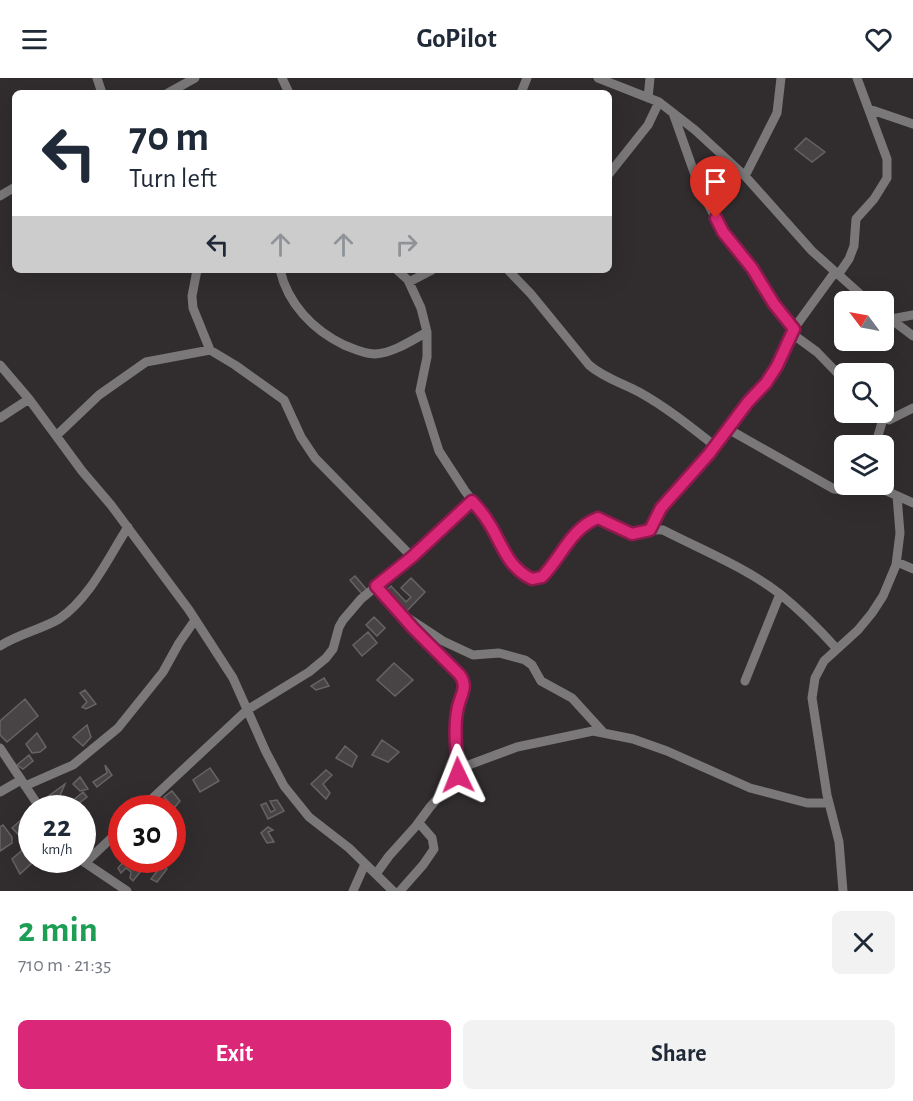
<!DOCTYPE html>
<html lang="en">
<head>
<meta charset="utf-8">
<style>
	:root { --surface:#fff; --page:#f2f2f3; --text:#1f2937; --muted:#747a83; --accent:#db2777 }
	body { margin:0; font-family:"Alegreya Sans",sans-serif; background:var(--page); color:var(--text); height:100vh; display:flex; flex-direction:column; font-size:22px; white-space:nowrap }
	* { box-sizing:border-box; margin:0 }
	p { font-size:20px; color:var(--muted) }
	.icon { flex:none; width:33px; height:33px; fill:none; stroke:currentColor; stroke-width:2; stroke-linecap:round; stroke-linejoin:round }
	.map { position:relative; height:813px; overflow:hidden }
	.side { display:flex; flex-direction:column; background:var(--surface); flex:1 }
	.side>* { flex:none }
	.hud { position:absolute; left:12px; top:12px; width:600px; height:183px; border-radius:9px; box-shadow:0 6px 24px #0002; background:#fff; color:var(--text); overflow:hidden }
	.needle { width:39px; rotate:302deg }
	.buttons { position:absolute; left:834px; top:213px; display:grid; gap:12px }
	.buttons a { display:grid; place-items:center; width:60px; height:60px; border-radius:9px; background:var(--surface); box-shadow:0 6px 24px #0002; font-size:30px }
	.speed { position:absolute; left:18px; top:717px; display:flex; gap:12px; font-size:30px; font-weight:700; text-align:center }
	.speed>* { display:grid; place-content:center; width:78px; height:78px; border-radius:50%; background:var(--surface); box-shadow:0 6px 24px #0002; line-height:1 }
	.speed small { font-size:15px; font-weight:400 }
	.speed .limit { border:9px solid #d22; background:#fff; color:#111 }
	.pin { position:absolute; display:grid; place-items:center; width:51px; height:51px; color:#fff; margin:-62px -26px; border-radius:50% 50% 50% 0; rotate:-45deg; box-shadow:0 0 6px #0007 }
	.pin .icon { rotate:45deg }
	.me { position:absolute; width:66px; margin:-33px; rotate:358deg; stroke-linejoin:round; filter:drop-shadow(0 0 4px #0008) }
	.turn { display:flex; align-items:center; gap:21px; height:126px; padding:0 18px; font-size:27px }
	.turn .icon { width:78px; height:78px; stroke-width:2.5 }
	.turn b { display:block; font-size:42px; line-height:51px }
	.lanes { display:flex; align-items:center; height:57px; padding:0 18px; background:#0003; justify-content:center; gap:30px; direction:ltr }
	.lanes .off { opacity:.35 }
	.round { display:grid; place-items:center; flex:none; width:63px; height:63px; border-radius:9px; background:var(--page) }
	.headline { display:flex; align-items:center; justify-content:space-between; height:102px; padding:0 18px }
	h1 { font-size:36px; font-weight:700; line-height:45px; color:#1e9e55 }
	.button { display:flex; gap:12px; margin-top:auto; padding:12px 18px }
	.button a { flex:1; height:69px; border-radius:9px; background:var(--accent); color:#fff; font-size:24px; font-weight:700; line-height:69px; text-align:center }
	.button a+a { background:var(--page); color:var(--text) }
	header { display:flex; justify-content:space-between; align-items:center; height:78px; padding:0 18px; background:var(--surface); font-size:27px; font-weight:700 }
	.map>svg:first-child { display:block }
	.building { fill:#484446; stroke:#676365; stroke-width:1.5 }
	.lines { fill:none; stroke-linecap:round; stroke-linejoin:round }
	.minor { stroke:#7b7879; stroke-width:9 }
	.route-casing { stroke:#8e194d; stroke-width:15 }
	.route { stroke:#db2777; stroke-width:10 }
</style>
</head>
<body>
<header><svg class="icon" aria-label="menu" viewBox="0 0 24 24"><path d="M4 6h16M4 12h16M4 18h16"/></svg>GoPilot<svg class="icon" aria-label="heart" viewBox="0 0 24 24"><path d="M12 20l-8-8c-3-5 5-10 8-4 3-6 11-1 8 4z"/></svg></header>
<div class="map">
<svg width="913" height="813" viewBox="0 0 913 813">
	<rect width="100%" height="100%" fill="#312d2f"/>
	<path class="building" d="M806,60L825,74L812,84L795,71Z
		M355,498L367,512L362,516L350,502Z
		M411,500L425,514L405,535L384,515L391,508L406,524L411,519L401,510Z
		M374,539L385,550L377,558L366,547Z
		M368,554L377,565L362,578L353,567Z
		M394,585L413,602L395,618L377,602Z
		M324,600L329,608L316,612L311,608Z
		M85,612L96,626L86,631L82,629L87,624L80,615Z
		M25,621L38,638L7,664L0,657V643Z
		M87,647L91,659L83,668L73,659Z
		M37,655L46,669L40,674L32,675L26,666Z
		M382,662L399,674L388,684L372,677Z
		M345,668L357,678L352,689L336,680Z
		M29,677L33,683L23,691L17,687Z
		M105,687L112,697L97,709L93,704L107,695Z
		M210,690L219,703L200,714L193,702Z
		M326,692L332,697L323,706L330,715L326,721L311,706Z
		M80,699L88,711L80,713L73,706Z
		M65,706L58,722L64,729L68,728L70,730H47L42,723Z
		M172,713L180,723L174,730L164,719Z
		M83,714L87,719L73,730L70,725Z
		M277,722L284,733L268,741L261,727L266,725L271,734L275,732L270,723Z
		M21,742L25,746L23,750L32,756V759L25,763L12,750Z
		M3,747L12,759V765L0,773V749Z
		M268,749L273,752L268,754L274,764L267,765L261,755Z
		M25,770L33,784L20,796L12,781Z
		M125,782H130L141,793L133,803L130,800L131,794L126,790L121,795L118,790Z
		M162,787L167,791L157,804L151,801Z"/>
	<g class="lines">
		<path class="minor" d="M97,0L102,15
			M282,0L289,15
			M598,0L659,24L695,52L745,98L812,173L869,224
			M168,15L195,0
			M521,15L527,0
			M648,20L650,0
			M869,31L913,46
			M673,35L700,111L723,154L752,191L774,226L794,251
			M609,96L648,47L659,24
			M745,98L777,35L781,0
			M0,118L15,109
			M197,192L192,218L193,230L210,272
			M280,192C288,226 313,252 344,267C354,271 364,276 375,276C393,275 411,263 427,254
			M397,192L408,202L421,230L427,254V279L420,313L439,373L465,413L488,443L508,482L517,492L532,501L542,499C561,480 571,450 598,440C609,444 622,455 634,456C645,456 650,450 663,452C702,472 745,489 780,516C801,533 819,551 837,571
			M508,192L531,216L589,287C604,300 622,305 639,314C666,329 691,349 715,368
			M838,197L849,181L854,168L856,141L874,121L887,100V81L857,0
			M409,204L432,192
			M884,236L913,258
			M891,241L913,237
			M791,255L817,274L844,302
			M0,287L29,321L82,393L111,427L189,532L233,600L266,674L284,708L309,739L349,770L393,813
			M876,334L881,340L889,342L913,330
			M0,340L29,321
			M728,351L834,411L842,412L856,406
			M56,358L99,317L146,284L210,272L235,287L284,322L301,359L315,380L412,479
			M875,368L883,341
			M871,406L913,425
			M650,452L661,430L709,376L748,324L766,305L777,288L795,249L835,194
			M897,484L913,491
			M376,508L413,551L460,597C468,609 461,616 458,629C453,650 457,675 458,697
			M399,534L443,563L473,577L499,575L525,582L532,587L541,603L572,620L603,654
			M0,568C18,556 40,552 59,541C90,520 108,480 128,449
			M745,603L780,516
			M0,670L40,730
			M25,708L73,687L118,650L163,594L179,565L195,542
			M0,714L21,702
			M142,730L247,632L309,594L326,580L333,571L339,549L343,542L361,521L412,479L473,423
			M81,782L127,813
			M85,785L122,750
			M376,796L389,778L416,748L430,729L466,688L517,669L593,653L633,661L667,673L750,710L807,725H829
			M353,813L365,786
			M400,813L423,787L434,771L432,760L419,745
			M843,813L839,764L827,717L812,620L815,600L824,583L858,552L872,535L883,518L896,487L900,455L897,418"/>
	</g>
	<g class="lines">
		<g class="route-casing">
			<path id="route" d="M458,697C457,675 453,650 458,629C461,616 468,609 460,597L413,550L376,508L412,479L472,423C477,429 483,435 487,442C502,464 506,489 532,501L542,499C561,480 571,450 598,440L632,456L650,452L661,430L709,376L748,324L766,305L777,288L794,251L774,226L752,190L723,154L716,140"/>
		</g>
		<use href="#route" class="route"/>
	</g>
</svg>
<div class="buttons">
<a><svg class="needle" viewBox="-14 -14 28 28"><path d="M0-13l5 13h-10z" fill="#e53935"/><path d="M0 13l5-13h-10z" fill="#747a83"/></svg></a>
<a><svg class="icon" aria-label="search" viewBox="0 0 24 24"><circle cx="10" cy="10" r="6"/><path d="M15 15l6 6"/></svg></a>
<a><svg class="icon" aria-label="layers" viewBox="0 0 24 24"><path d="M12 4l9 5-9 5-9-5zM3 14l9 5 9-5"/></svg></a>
</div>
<div class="speed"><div>22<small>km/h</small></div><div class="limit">30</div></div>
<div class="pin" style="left:716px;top:140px;background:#d93025"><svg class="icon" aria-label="arrive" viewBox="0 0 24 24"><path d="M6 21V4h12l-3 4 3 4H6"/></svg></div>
<svg class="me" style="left:458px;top:697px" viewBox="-20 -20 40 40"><path d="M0-17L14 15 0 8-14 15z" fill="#db2777" stroke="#fff" stroke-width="4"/></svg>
<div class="hud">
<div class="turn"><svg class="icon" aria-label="left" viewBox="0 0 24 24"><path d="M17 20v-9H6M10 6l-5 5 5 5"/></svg><div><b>70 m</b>Turn left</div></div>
<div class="lanes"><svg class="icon" aria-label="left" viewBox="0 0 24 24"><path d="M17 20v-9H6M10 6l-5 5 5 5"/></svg><svg class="icon off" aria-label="ahead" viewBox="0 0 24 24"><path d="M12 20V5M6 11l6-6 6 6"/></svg><svg class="icon off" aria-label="ahead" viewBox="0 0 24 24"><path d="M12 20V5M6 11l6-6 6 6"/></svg><svg class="icon off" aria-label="right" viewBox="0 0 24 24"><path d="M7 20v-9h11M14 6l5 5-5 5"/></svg></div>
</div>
</div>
<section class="side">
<div class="headline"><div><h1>2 min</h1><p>710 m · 21:35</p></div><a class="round"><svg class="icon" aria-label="close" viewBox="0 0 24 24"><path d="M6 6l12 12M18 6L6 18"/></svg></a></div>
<div class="button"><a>Exit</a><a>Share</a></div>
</section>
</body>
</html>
